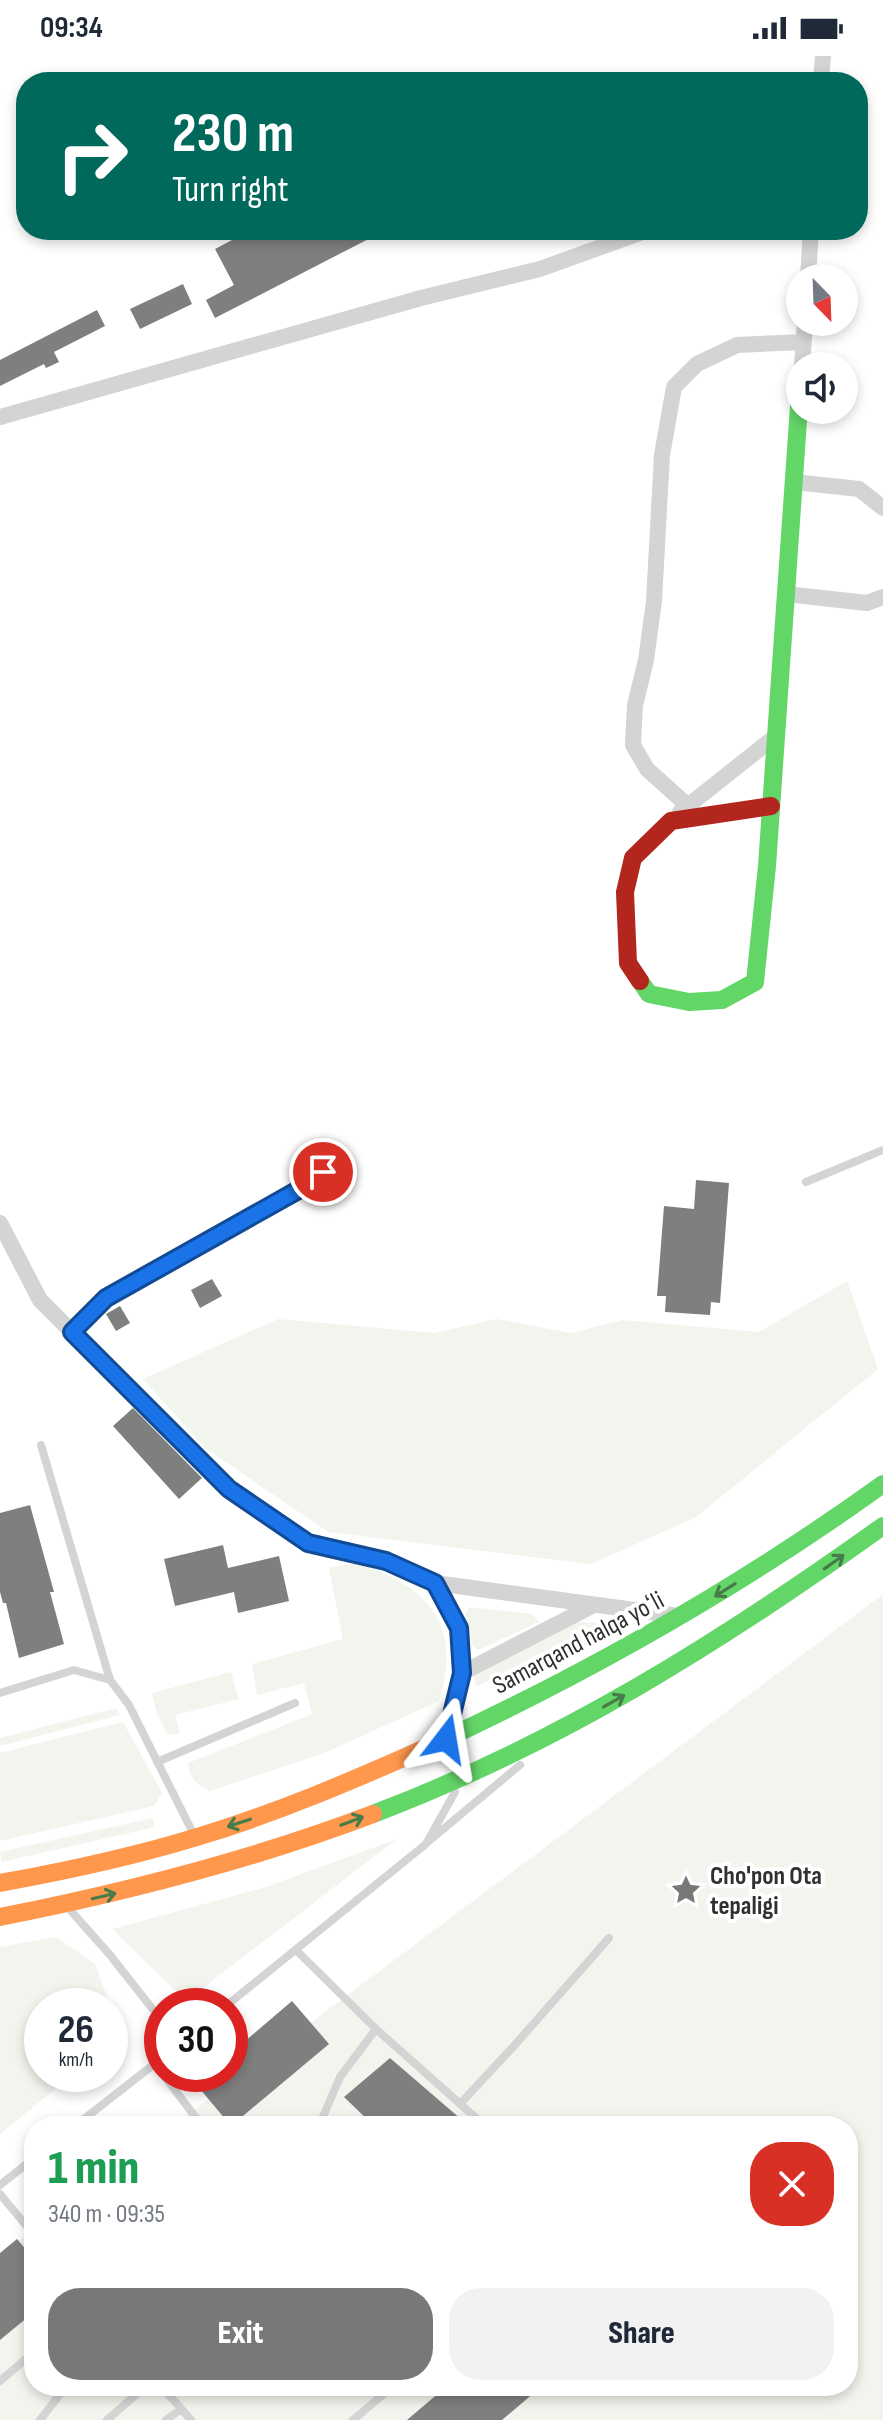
<!DOCTYPE html>
<html lang="en">
<head>
<meta charset="utf-8">
<style>
	:root { --surface:#fff; --page:#f2f2f3; --text:#1f2937; --muted:#747a83; --accent:#787878 }
	body { margin:0; font-family:"Sofia Sans Condensed",sans-serif; background:var(--page); color:var(--text); height:100vh; display:flex; flex-direction:column; font-size:30px; white-space:nowrap }
	* { box-sizing:border-box; margin:0 }
	p { font-size:26px; color:var(--muted) }
	.icon { flex:none; width:44px; height:44px; fill:none; stroke:currentColor; stroke-width:2; stroke-linecap:round; stroke-linejoin:round }
	.map { position:relative; flex:1; overflow:hidden }
	.details { position:absolute; left:24px; top:2060px; width:834px; height:280px; display:flex; flex-direction:column; background:var(--surface); border-radius:32px; box-shadow:0 4px 12px #0003 }
	.details>* { flex:none }
	.hud { position:absolute; left:16px; top:16px; width:852px; height:168px; border-radius:32px; box-shadow:0 4px 12px #0003; background:#00695c; color:#fff; overflow:hidden }
	.needle { width:52px; rotate:157deg }
	.buttons { position:absolute; left:786px; top:208px; display:grid; gap:16px }
	.buttons a { display:grid; place-items:center; width:72px; height:72px; border-radius:50%; background:var(--surface); box-shadow:0 4px 12px #0003; font-size:40px }
	.speed { position:absolute; left:24px; top:1932px; display:flex; gap:16px; font-size:40px; font-weight:700; text-align:center }
	.speed>* { display:grid; place-content:center; width:104px; height:104px; border-radius:50%; background:var(--surface); box-shadow:0 4px 12px #0003; line-height:1 }
	.speed small { font-size:20px; font-weight:400 }
	.speed .limit { border:12px solid #d22; background:#fff; color:#111 }
	.pin { position:absolute; display:grid; place-items:center; width:68px; height:68px; color:#fff; margin:-34px; border:4px solid #fff; border-radius:50%; box-shadow:0 2px 8px #0007 }
	.me { position:absolute; width:88px; margin:-44px; rotate:14deg; stroke-linejoin:round; filter:drop-shadow(0 0 6px #0008) }
	.turn { display:flex; align-items:center; gap:28px; height:168px; padding:0 24px; font-size:36px }
	.turn .icon { width:104px; height:104px; stroke-width:2.5 }
	.turn b { display:block; font-size:56px; line-height:68px }
	.round { display:grid; place-items:center; flex:none; width:84px; height:84px; border-radius:32px; background:var(--page) }
	.headline { display:flex; align-items:center; justify-content:space-between; height:136px; padding:0 24px }
	h1 { font-size:48px; font-weight:800; line-height:60px; color:#1e9e55 }
	.button { display:flex; gap:16px; margin-top:auto; padding:16px 24px }
	.button a { flex:1; height:92px; border-radius:32px; background:var(--accent); color:#fff; font-size:32px; font-weight:800; line-height:92px; text-align:center }
	.button a+a { background:var(--page); color:var(--text) }
	.status { display:flex; justify-content:space-between; align-items:center; height:56px; padding:0 40px; background:var(--surface); direction:ltr }
	.status svg { height:22px; fill:currentColor }
	.map>svg:first-child { display:block }
	.green { fill:#f1f5ed }
	.building { fill:#7f7f7f }
	.lines { fill:none; stroke-linecap:round; stroke-linejoin:round }
	.lane { stroke:#d4d4d4; stroke-width:8 }
	.street { stroke:#d4d4d4; stroke-width:16 }
	.fast { stroke:#63d668; stroke-width:18 }
	.slow { stroke:#ff974d; stroke-width:18 }
	.jam { stroke:#b3261e; stroke-width:18 }
	.oneway { stroke:#477b49 }
	.route-casing { stroke:#114b97; stroke-width:20 }
	.route { stroke:#1a73e8; stroke-width:14 }
	.labels { text-anchor:middle; stroke-width:8; stroke-linejoin:round; paint-order:stroke }
	.street-label { font-size:26px; fill:#303030; stroke:#fff }
	.poi-label { font-size:26px; font-weight:bold; fill:#303030; stroke:#fff; text-anchor:start }
</style>
</head>
<body>
<div class="status"><b>09:34</b><svg viewBox="0 0 49 12"><path d="M0 12V9h3v3zM5 12V6h3v6zM10 12V3h3v9zM15 12V0h3v12zM26 1h20v11H26zM47 4h2v5h-2z"/></svg></div>
<div class="map">
<svg width="883" height="2364" viewBox="0 0 883 2364">
	<rect width="100%" height="100%" fill="#fff"/>
	<path class="green" d="M847,1225L878,1313L696,1461L591,1508L328,1476L205,1392L143,1323L278,1263L434,1277L497,1263L571,1277L622,1264L759,1276Z
		M355,1507C428,1529 463,1568 439,1645L322,1698L210,1735C197,1730 189,1721 188,1707L312,1658L304,1627L257,1639L252,1608L343,1583L329,1512Z
		M883,1538V2364H0V2199L34,2174V2330H848V2070H173Z
		M470,1551L532,1558L539,1566L478,1594L472,1589L465,1557Z
		M577,1566L602,1567L476,1631L473,1618Z
		M231,1616L239,1643L175,1659L180,1677L168,1679L157,1658L152,1637Z
		M116,1652L120,1659L0,1690V1682Z
		M123,1666L162,1737L154,1750L0,1785V1697Z
		M153,1762L155,1771L2,1806L0,1796Z
		M397,1783L186,1945L112,1873L266,1831Z
		M56,1881L95,1908L110,1949V1951L42,1950V2018H74L0,2078V1891Z"/>
	<path class="building" d="M251,174H386L215,262L206,244L234,229L215,193Z
		M183,228L192,248L140,273L130,253Z
		M97,254L105,270L54,296L59,306L46,312L44,308L0,330V304Z
		M696,1124L729,1127L720,1247L711,1246L710,1259L665,1256L666,1240H657L664,1150L694,1153Z
		M212,1223L222,1240L200,1252L191,1234Z
		M120,1250L130,1267L116,1275L106,1258Z
		M133,1352L202,1422L179,1443L113,1370Z
		M30,1449L54,1536H50L64,1588L19,1602L6,1547H3L0,1536V1457Z
		M223,1489L228,1512L279,1500L289,1545L238,1557L234,1536L175,1550L164,1503Z
		M292,1945L329,1988L231,2070L195,2027L206,2018H230V1998Z
		M390,2002L469,2070H374L344,2041Z
		M17,2183L34,2203V2256L0,2284V2197Z
		M447,2330H542L502,2364H407Z"/>
	<g class="lines">
		<path class="lane" d="M806,1126L883,1094
			M72,1276L106,1242L309,1128L337,1104
			M41,1389L110,1624
			M0,1637L74,1614L110,1624L129,1649L193,1777
			M157,1706L295,1647
			M429,1785L520,1709
			M71,1855L110,1899L162,1965
			M296,1894L376,1973L485,2070
			M226,1950L426,1788L455,1736
			M163,2018L202,2070
			M460,2048L513,1991L609,1882
			M75,2070L162,2002
			M319,2070L340,2021L376,1973
			M0,2129L34,2102
			M0,2138L34,2179
			M0,2325L34,2296
			M161,2330L191,2364
			M40,2364L61,2337L71,2330
			M107,2364L146,2330
			M166,2364L181,2353
			M353,2364L393,2330"/>
		<path class="street" d="M821,26L823,0
			M808,222L811,174
			M802,310L805,266
			M0,361L421,242L540,213L648,174
			M794,426L859,433L883,452
			M786,538L867,547L883,541
			M687,749L647,713L633,689L635,649L646,604L654,545L662,399L674,331L697,308L737,289L803,286
			M680,756L776,680
			M0,1167L40,1244L229,1433L308,1487L386,1505L435,1527L679,1560
			M435,1527L459,1572L462,1617L446,1683L464,1722
			M462,1617L594,1549"/>
		<path class="fast" d="M640,925L649,938L689,946L722,944L755,926L767,810L800,336
			M430,1690C590,1616 740,1531 883,1428
			M373,1758C560,1687 721,1586 883,1470"/>
		<path class="slow" d="M0,1827C66,1815 132,1801 197,1781C277,1757 354,1724 430,1690
			M0,1861C127,1836 252,1804 373,1758"/>
		<path class="jam" d="M640,925L628,907L625,836L633,802L671,765L771,750"/>
	</g>
	<defs><path id="oneway-shaft" d="M-6 0H5M1.5-3L5.5 0L1.5 3" fill="none" stroke-width="1.6" stroke-linecap="round" stroke-linejoin="round" transform="scale(2)"/></defs>
	<g class="oneway">
		<use href="#oneway-shaft" transform="translate(834 1506) rotate(-35)"/>
		<use href="#oneway-shaft" transform="translate(725 1534) rotate(148)"/>
		<use href="#oneway-shaft" transform="translate(614 1645) rotate(-29)"/>
		<use href="#oneway-shaft" transform="translate(352 1765) rotate(-21)"/>
		<use href="#oneway-shaft" transform="translate(239 1767) rotate(162)"/>
		<use href="#oneway-shaft" transform="translate(104 1840) rotate(-13)"/>
	</g>
	<g class="lines">
		<g class="route-casing">
			<path id="route" d="M323,1116L309,1128L106,1242L72,1276L229,1433L308,1487L386,1505L435,1527L459,1572L462,1617L446,1683"/>
		</g>
		<use href="#route" class="route"/>
	</g>
	<defs>
		<g id="sight-bare" transform="scale(2.4)"><path d="M0-6L1.8-2.2L6-1.7L2.9 1.2L3.7 5.4L0 3.3L-3.7 5.4L-2.9 1.2L-6-1.7L-1.8-2.2Z" fill="#787878" stroke="#fff" stroke-width="2.5" paint-order="stroke"/></g>
	</defs>
	<g fill-rule="evenodd">
		<use href="#sight-bare" x="686" y="1834"/>
	</g>
	<g class="labels">
		<g class="street-label">
			<text transform="translate(578 1586) rotate(-28)" y="9">Samarqand halqa yoʻli</text>
		</g>
		<g class="poi-label">
			<text x="710" y="1828">Cho'pon Ota<tspan x="710" dy="30">tepaligi</tspan></text>
		</g>
	</g>
</svg>
<div class="buttons">
<a><svg class="needle" viewBox="-14 -14 28 28"><path d="M0-13l5 13h-10z" fill="#e53935"/><path d="M0 13l5-13h-10z" fill="#747a83"/></svg></a>
<a><svg class="icon" aria-label="sound" viewBox="0 0 24 24"><path d="M4 9h4l5-4v14l-5-4H4zM17 9q2 3 0 6"/></svg></a>
</div>
<div class="speed"><div>26<small>km/h</small></div><div class="limit">30</div></div>
<div class="pin" style="left:323px;top:1116px;background:#d93025"><svg class="icon" aria-label="arrive" viewBox="0 0 24 24"><path d="M6 21V4h12l-3 4 3 4H6"/></svg></div>
<svg class="me" style="left:446px;top:1683px" viewBox="-20 -20 40 40"><path d="M0-17L14 15 0 8-14 15z" fill="#1a73e8" stroke="#fff" stroke-width="4"/></svg>
<div class="hud">
<div class="turn"><svg class="icon" aria-label="right" viewBox="0 0 24 24"><path d="M7 20v-9h11M14 6l5 5-5 5"/></svg><div><b>230 m</b>Turn right</div></div>
</div>
<section class="details">
<div class="headline"><div><h1>1 min</h1><p>340 m · 09:35</p></div><a class="round" style="background:#d93025;color:#fff"><svg class="icon" aria-label="close" viewBox="0 0 24 24"><path d="M6 6l12 12M18 6L6 18"/></svg></a></div>
<div class="button"><a>Exit</a><a>Share</a></div>
</section>
</div>
</body>
</html>
